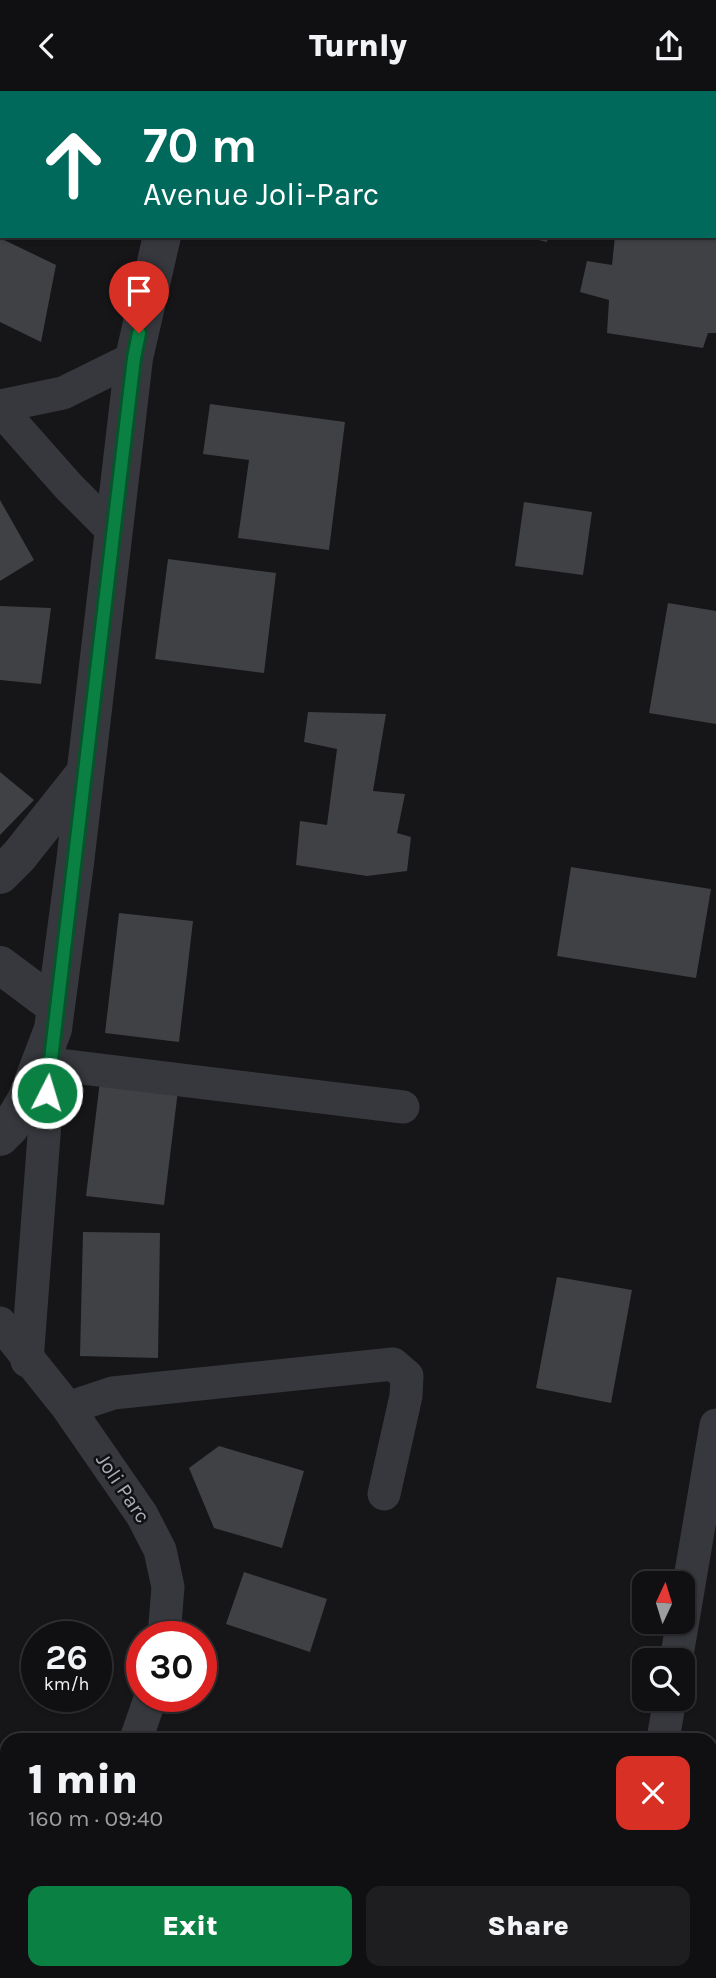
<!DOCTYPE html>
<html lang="en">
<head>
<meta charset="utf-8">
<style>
	:root { --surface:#101012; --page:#1e1e20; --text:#f1f3f6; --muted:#9c9d9f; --line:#303032; --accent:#0b8043 }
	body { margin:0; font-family:Karla,sans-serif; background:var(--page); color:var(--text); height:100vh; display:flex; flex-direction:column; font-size:26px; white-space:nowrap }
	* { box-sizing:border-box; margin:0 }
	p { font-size:23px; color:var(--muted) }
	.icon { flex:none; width:38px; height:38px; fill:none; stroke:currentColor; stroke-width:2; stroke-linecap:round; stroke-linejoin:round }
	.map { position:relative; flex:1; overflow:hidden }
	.drawer { position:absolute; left:0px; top:1642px; width:718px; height:247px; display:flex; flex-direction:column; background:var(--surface); border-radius:21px 21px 0 0; box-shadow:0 2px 5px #0004,0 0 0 2px var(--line) }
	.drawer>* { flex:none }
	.guide { position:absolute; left:0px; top:0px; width:718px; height:147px; box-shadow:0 2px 5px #0004,0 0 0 2px var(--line); background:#00695c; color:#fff; overflow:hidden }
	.needle { width:46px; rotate:4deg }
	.buttons { position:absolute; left:632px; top:1480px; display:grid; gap:14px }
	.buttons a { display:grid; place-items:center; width:63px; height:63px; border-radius:14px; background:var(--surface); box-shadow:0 2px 5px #0004,0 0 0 2px var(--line); font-size:35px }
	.speed { position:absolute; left:21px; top:1530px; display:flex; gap:14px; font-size:35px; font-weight:700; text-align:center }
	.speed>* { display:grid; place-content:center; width:91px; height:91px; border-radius:50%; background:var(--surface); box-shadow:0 2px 5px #0004,0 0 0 2px var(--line); line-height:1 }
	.speed small { font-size:18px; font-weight:400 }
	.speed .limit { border:10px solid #d22; background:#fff; color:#111 }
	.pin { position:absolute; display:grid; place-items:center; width:60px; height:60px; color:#fff; margin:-72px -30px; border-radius:50% 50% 50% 0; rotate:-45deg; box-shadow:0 0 7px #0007 }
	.pin .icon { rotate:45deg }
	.me { position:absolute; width:77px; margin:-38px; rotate:5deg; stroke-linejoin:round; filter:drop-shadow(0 0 5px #0008) }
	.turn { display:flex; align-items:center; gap:24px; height:147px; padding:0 28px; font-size:32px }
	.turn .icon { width:91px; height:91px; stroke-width:2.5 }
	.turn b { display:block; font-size:49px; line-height:60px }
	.round { display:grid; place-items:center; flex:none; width:74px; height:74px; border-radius:14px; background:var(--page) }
	.overview { display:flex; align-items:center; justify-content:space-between; height:119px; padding:0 28px }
	h1 { font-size:42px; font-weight:800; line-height:52px }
	.action { display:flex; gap:14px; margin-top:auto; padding:14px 28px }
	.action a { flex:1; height:80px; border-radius:14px; background:var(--accent); color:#fff; font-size:28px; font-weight:800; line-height:80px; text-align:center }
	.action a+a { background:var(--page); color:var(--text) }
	header { display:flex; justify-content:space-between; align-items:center; height:91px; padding:0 28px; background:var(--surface); font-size:32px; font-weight:800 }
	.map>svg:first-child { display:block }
	.building { fill:#404145 }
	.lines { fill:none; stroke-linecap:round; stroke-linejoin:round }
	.minor { stroke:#37383d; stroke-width:33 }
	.tertiary { stroke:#37383d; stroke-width:38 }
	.route-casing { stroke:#07532c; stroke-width:18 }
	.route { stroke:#0b8043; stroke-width:12 }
	.labels { text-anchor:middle; stroke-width:5; stroke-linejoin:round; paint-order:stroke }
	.street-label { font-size:21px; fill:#a8adb8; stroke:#111113 }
</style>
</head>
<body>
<header><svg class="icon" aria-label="back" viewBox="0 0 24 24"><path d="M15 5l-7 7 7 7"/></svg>Turnly<svg class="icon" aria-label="share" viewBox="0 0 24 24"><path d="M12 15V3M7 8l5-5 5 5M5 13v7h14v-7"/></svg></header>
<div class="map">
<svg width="716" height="1887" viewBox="0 0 716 1887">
	<rect width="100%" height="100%" fill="#161618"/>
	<path class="building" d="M521,145H548L547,151Z
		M615,145H716V242H708L703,257L607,242L609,209L580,201L587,170L612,174Z
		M0,147L56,174L41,251L0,231Z
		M210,313L345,331L329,459L238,447L249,369L203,363Z
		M0,409L34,469L0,490Z
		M524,411L592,421L583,484L515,475Z
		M168,468L276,482L264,582L155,568Z
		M668,512L716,520V633L649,622Z
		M0,515L51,517L41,593L0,589Z
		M308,621L386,623L373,700L405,703L397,742L411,746L407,780L367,785L296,774L300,730L327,734L337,658L304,651Z
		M0,681L34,709L0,744Z
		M571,776L711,798L696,887L557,865Z
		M119,822L193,830L179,951L105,942Z
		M101,982L179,991L164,1114L86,1105Z
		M83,1141L160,1142L158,1267L80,1265Z
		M557,1186L632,1199L611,1312L536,1297Z
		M219,1355L304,1380L282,1457L214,1437L189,1377Z
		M244,1481L327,1508L310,1561L226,1533Z"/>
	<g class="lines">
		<path class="minor" d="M0,315L63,302L134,267
			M0,318L69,396L113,440
			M50,973L403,1016
			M0,1232L68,1317L142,1424L160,1459L168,1496L164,1545
			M27,1270L50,965
			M68,1317L113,1302L393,1273L407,1285L406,1305L384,1403
			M676,1570L716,1334
			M136,1648L151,1605
			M663,1648L670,1608
			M21,1887L24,1881
			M623,1887L624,1881"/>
		<path class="tertiary" d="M207,2L208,0
			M0,784L19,765L85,682
			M0,874L55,915
			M0,1046L10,1036L26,1009L53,938L75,772L134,267L162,145"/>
	</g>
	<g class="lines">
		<g class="route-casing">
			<path id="route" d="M47,1002L134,267L139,242"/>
		</g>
		<use href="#route" class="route"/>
	</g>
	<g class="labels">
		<g class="street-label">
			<text transform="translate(123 1397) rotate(56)" y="7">Joli Parc</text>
		</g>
	</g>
</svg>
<div class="buttons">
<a><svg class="needle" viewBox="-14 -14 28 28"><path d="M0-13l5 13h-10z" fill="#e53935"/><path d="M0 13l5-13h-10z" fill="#9c9d9f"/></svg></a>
<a><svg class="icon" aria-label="search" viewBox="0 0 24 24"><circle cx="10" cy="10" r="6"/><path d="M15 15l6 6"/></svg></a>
</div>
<div class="speed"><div>26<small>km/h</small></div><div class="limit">30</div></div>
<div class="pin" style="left:139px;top:242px;background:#d93025"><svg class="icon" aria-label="arrive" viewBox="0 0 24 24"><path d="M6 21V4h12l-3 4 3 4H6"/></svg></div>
<svg class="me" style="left:47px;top:1002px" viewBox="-20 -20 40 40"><circle r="17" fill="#0b8043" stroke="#fff" stroke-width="3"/><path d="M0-11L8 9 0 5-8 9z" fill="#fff"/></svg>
<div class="guide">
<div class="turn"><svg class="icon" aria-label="ahead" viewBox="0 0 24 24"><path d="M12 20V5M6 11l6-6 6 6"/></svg><div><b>70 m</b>Avenue Joli-Parc</div></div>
</div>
<section class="drawer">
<div class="overview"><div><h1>1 min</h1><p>160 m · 09:40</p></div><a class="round" style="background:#d93025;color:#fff"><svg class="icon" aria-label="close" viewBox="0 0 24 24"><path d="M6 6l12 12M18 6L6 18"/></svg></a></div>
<div class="action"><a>Exit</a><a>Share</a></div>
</section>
</div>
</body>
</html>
